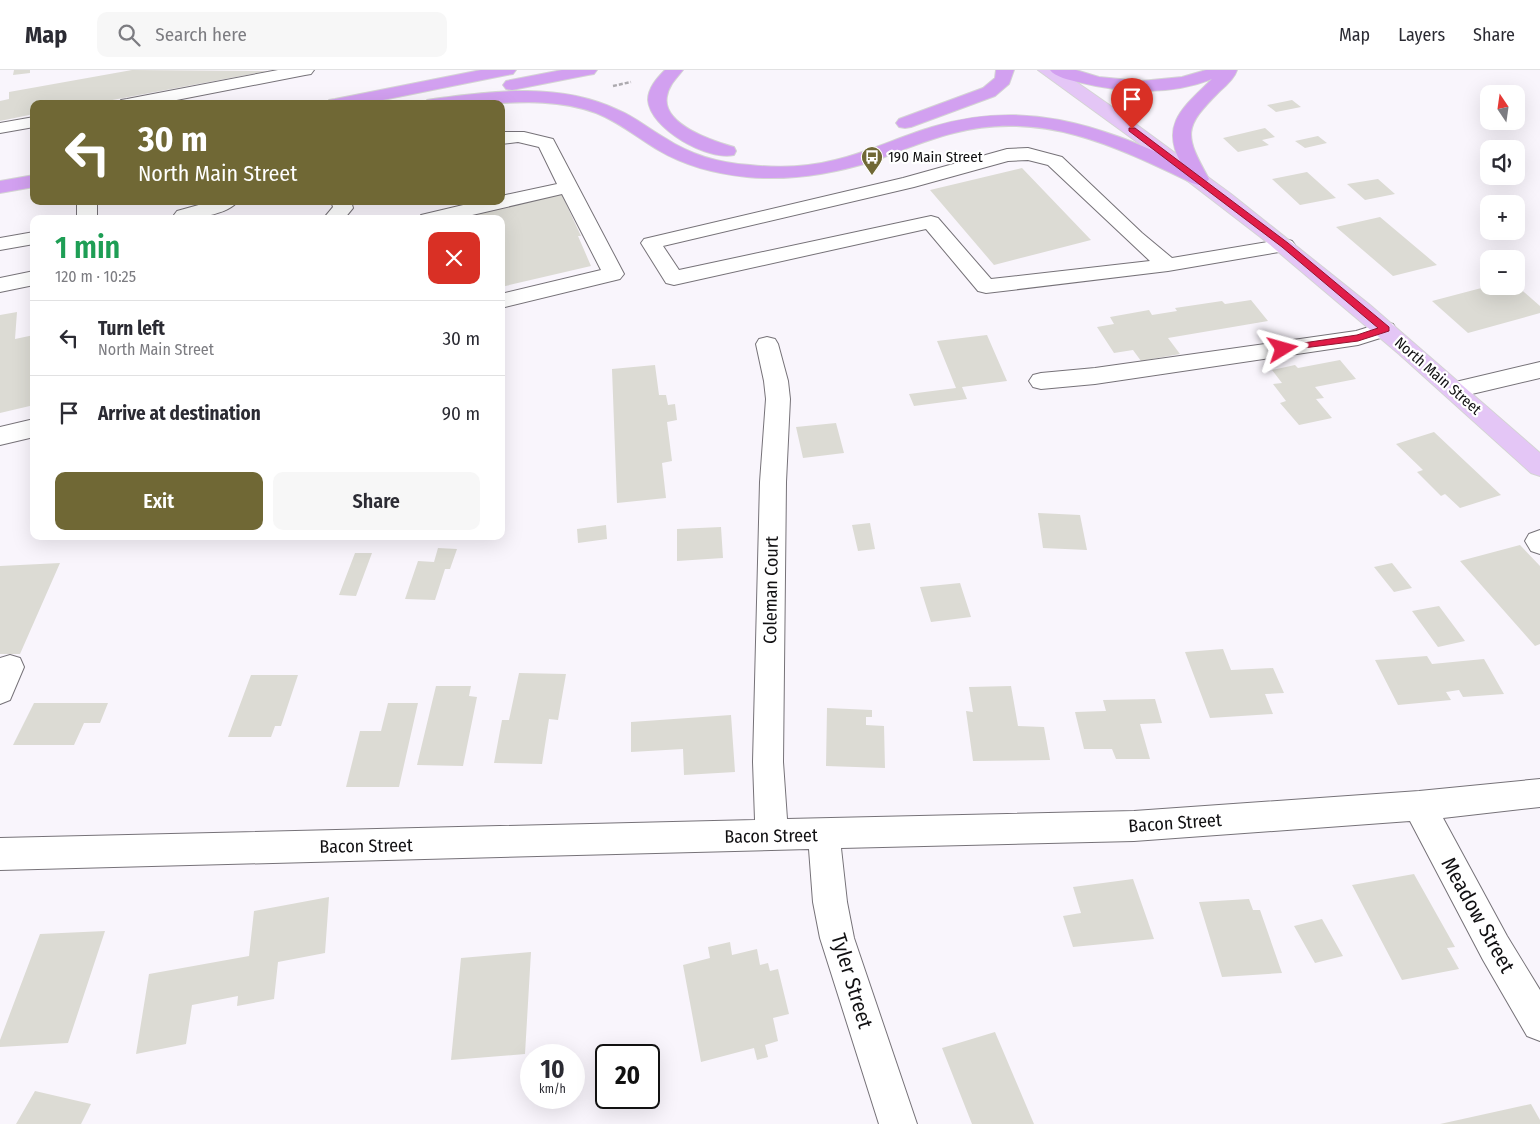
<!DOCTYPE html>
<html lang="en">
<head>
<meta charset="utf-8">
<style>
	:root { --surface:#fff; --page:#f7f7f7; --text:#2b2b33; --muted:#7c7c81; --line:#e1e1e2; --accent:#706835 }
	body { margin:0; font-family:"Fira Sans Condensed",sans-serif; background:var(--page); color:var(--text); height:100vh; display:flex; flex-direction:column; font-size:19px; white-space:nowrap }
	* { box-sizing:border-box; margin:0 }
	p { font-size:16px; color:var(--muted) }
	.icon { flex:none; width:28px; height:28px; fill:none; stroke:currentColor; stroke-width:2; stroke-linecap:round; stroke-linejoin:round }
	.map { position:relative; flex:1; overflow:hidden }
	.panel { position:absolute; left:30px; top:145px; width:475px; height:325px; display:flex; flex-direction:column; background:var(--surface); border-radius:10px; box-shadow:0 5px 20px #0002 }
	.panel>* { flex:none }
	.top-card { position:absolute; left:30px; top:30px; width:475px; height:105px; border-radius:10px; box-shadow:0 5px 20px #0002; background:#706835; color:#fff; overflow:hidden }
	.needle { width:32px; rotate:347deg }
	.buttons { position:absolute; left:1480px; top:15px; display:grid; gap:10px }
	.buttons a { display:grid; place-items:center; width:45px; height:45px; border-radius:10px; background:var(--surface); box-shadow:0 5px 20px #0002; font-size:25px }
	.speed { position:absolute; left:520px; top:974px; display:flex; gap:10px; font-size:25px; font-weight:700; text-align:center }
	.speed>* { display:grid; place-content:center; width:65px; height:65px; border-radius:50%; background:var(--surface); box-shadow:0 5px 20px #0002; line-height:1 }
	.speed small { font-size:12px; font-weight:400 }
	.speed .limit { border:2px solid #111; border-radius:8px; background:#fff; color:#111 }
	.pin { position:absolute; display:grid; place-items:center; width:42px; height:42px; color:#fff; margin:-51px -21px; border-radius:50% 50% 50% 0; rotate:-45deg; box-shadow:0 0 5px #0007 }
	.pin .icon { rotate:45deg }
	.me { position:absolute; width:55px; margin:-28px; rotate:82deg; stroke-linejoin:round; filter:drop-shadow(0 0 4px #0008) }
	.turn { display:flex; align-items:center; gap:18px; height:105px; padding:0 25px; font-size:22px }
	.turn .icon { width:65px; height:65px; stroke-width:2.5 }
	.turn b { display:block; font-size:35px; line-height:42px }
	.round { display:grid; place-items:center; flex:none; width:52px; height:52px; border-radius:10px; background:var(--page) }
	.overview { display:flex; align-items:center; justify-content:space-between; height:85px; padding:0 25px }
	h1 { font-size:30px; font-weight:600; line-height:38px; color:#1e9e55 }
	.action { display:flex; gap:10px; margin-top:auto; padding:10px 25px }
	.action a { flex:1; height:58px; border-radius:10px; background:var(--accent); color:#fff; font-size:20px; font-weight:600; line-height:58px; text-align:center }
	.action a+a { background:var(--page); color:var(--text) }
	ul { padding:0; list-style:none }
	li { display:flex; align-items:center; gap:15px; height:75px; padding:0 25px; border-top:1px solid var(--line) }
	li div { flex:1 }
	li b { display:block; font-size:19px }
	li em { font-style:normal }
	header { display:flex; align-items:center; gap:30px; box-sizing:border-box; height:70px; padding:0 25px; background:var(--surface); border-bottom:1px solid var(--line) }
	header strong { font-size:24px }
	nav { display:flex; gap:28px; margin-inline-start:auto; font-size:18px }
	.search { width:350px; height:45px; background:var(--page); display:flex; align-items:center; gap:12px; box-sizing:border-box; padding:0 18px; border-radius:10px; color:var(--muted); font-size:19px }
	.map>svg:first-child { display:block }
	.building { fill:#dcdbd4 }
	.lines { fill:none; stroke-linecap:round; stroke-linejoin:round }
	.minor-casing { stroke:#767278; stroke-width:2 }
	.major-casing { stroke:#d4d4d4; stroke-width:2 }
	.highway-casing { stroke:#d4d4d4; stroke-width:2 }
	.path { stroke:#adaaaf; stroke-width:2.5; stroke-dasharray:4 2; stroke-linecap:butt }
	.minor { fill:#fff; fill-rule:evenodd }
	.major { fill:#e4c6f6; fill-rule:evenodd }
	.highway { fill:#d2a0f0; fill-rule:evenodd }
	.route { fill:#e11d48; stroke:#92132f }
	.labels { text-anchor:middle; stroke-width:4.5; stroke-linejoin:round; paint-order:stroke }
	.far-poi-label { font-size:15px; fill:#111012; stroke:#fff; text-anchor:start }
	.far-street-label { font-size:15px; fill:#111012; stroke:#fff }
	.street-label { font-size:18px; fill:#111012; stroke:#fff }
	.near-street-label { font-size:21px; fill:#111012; stroke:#fff }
</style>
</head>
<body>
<header>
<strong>Map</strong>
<div class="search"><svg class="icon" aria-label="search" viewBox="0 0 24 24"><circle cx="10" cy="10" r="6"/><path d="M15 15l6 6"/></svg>Search here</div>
<nav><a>Map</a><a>Layers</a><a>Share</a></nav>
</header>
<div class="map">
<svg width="1540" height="1054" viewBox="0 0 1540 1054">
	<rect width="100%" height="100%" fill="#f9f5fc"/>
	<path class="building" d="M14,0H30V3L13,5Z
		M132,0L268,1L91,34H34V44L0,51V31L9,29V22Z
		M1292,30L1301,37L1276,42L1267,35Z
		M1265,58L1275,67L1262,70L1269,75L1238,82L1223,68Z
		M1318,66L1327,73L1305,78L1295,71Z
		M1022,98L1091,170L994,195L930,120Z
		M1307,102L1336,128L1300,135L1272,109Z
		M1378,109L1395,124L1365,130L1347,114Z
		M560,121L581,166H578L591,196L501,217V149L460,148L478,144L476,139Z
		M1380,147L1437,195L1393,206L1336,157Z
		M1489,216H1517L1540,236V243L1468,263L1432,231Z
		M1251,230L1268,251L1168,268L1180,284L1141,291L1133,280L1114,283L1097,257L1114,254L1110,247L1149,240L1152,245L1177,241L1175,238L1222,231L1225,234Z
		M17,242L15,269L34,265V335L0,343V245Z
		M987,265L1007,311L962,317L967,329L914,336L909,324L956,318L937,271Z
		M1340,290L1356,309L1315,317L1324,328L1316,329L1332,348L1299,355L1280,333L1286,331L1273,314L1282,313L1272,300L1295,295L1298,298Z
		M655,295L659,325H666L668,335L675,334L677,350L667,352L672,391L662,393L666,428L617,433L612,299Z
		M836,353L844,383L803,388L796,357Z
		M1434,362L1501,425L1460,438L1445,424L1441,426L1417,402L1423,400L1396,374Z
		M1038,443L1080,445L1087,480L1043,478Z
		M870,453L875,479L858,481L852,455Z
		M606,455L607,469L578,473L577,459Z
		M721,457L723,488L677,491V459Z
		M1520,475L1540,496V574L1535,576L1460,491Z
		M438,478L457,479L450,499H445L435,530L405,529L418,491L434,492Z
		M355,483H372L356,526L339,525Z
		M60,493L20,584H0V496Z
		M1392,493L1412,518L1394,522L1374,497Z
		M960,513L971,547L931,552L920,517Z
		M1439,536L1465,571L1438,577L1412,541Z
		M1223,579L1231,600L1273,598L1284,623L1265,624L1273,644L1210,648L1185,582Z
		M1427,586L1432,594L1484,589L1504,624L1463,627L1459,620L1446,622L1451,630L1398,635L1375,590Z
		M519,603L566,604L558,650L549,649L542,694L494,693L502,650H509Z
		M251,605H298L281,656H275L271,667H228Z
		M436,616H471L469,626L477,627L463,696L417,695Z
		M1011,616L1018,656L1044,657L1050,690L973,691L966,641L973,642L969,617Z
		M1155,629L1162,653L1140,654L1150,689H1116L1112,679H1084L1075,642L1106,641L1103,630Z
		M34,633H108L100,653H84L74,675H13Z
		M388,633H418L399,717H346L360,661H381Z
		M827,638L872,640V647H866V655L884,656L885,698L826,696Z
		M731,645L735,702L684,705L683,679L631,682V652Z
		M1414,804L1455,877L1447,878L1459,899L1402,910L1352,815Z
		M1133,809L1154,869L1073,877L1063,846L1081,843L1073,817Z
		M329,827L325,883L278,892L274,929L237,936L238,926L192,935L186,974L136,984L149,904L249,886L254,841Z
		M1249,829L1253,840H1260L1282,903L1222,907L1199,832Z
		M1322,849L1343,886L1315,893L1294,856Z
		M105,861L68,973L0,977V970L40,864Z
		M730,872L732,885L757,879L760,895L768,893L770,901L778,899L789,944L773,948L778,971L765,975L768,987L757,990L754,978L701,992L683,895L710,888L708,877Z
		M531,882L525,984L451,990L461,888Z
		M995,962L1034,1054H972L942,978Z
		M35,1021L91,1034L81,1054H16Z
		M1531,1034L1540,1050V1054H1440Z"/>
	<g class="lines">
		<g class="minor-casing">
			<path id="minor" d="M278,0H314L311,4L305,5L156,34H118L121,30L127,29Z
				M34,47V57L0,63V53Z
				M501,62H524L553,69L624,204L620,209L501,238V224L601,200L562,124L455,149H418L421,145L480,131H501V126L557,114L539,77L518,72L501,74Z
				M1028,78L1062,87L1142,163L1172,188L1285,169L1292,171L1295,175L1292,179L1285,181L1168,201L986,223L978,221L926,159L674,215L666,213L641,173L644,169L903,108L1007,79ZM1028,90L1048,95L1150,191L991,209L938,148L931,146L679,200L663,176L914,117L1008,91Z
				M77,131H97V149H77Z
				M213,131H238C228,145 193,149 177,149L174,145L177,141Z
				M331,131H351L353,138L344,149H323L333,137Z
				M34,162V174L0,180V168Z
				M34,201V215L0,222V208Z
				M1385,252L1393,254L1396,259L1393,264L1358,275L1095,314L1041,319L1033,317L1029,311L1033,305L1041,303L1095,298L1356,261Z
				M767,267L775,269L778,274L788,311L790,329L786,412L783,692L787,749L1134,741L1419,721L1540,709V737L1443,748L1507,866L1540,920V971L1527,966L1483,890L1410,751L1134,771L841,778L847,832L854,868L917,1054H879L820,868L813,832L809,779L0,800V768L755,750L753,692L760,412L766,329L764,311L756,274L759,269Z
				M1540,292V308L1455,328L1447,326L1443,320L1447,314Z
				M34,349V367L0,375V357Z
				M1540,460V484L1531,481L1525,471L1529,464Z
				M10,585L20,588L24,597L10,630L0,634V588Z"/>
		</g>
		<g class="major-casing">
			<path id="major" d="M1038,0H1059L1118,41L1231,124L1370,235L1540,383V406L1531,403L1399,284L1263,169L1137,72Z"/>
		</g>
		<g class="highway-casing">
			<path id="highway" d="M481,0H516L513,4L507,5L363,34H326L329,30L335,29Z
				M562,0H597L594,4L588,5L512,20L506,19L503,15L506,11Z
				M665,0H683C676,9 669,15 667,26C661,54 713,71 734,77L736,81L734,85C708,91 650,59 648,30C648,18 657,8 665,0Z
				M996,0H1014L1009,14L995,26L911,57L905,58L899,57L896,53L899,49L983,18L995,8Z
				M1050,0H1076L1099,7L1141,11L1182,7L1206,0H1237C1235,7 1227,15 1220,21C1183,58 1184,64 1209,109L1206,113L1199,115L1192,113C1115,76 1041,40 954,63C926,70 900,81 874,91C833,104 790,111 747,107C716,104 685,96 658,80C638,68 619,52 596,43C558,29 520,32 481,34C462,34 443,34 424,34L427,30L433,29C494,21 560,12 618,40C635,47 649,59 665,68C691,85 719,93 750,95C778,98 808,97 835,90C868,82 899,67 932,57C1024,29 1097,54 1181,93C1159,53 1186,35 1212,9C1169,26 1122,23 1078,12C1070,10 1055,7 1050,0Z
				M34,105V117L0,123V111Z"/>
		</g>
		<path class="path" d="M613,16L631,12"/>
		<use href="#minor" class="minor"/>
		<use href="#major" class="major"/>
		<use href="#highway" class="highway"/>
	</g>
	<path class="route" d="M1129,58H1135L1288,173L1389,257V261L1358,271L1280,281V277L1283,276L1357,265L1378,258L1282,177L1129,61Z"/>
	<defs>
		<g id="bus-pin" transform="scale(1.125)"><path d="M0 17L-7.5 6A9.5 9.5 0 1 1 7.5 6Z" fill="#706835" stroke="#fff"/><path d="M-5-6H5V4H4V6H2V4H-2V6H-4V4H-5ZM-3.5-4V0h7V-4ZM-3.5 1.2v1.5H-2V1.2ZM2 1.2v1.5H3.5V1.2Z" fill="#fff"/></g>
	</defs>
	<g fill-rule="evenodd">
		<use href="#bus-pin" x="872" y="87"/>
	</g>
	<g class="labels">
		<g class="far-poi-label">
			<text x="888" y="92">190 Main Street</text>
		</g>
		<g class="far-street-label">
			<text transform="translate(1438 306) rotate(41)" y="5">North Main Street</text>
		</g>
		<g class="street-label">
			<text transform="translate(771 520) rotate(-89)" y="6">Coleman Court</text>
			<text transform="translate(1175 753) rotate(-4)" y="6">Bacon Street</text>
			<text transform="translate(771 766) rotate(-1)" y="6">Bacon Street</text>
			<text transform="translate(366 776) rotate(-1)" y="6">Bacon Street</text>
		</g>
		<g class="near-street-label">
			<text transform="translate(1478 845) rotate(61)" y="7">Meadow Street</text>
			<text transform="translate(852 911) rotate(73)" y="7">Tyler Street</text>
		</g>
	</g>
</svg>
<div class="buttons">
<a><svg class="needle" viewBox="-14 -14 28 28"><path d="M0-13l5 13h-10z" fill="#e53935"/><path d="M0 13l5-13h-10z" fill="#7c7c81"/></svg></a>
<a><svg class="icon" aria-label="sound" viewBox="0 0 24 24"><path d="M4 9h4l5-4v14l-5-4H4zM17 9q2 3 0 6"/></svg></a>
<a>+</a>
<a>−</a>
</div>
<div class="speed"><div>10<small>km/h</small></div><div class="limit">20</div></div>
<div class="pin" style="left:1132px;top:59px;background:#d93025"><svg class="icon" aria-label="arrive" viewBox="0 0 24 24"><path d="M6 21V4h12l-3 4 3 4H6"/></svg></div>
<svg class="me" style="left:1283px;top:279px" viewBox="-20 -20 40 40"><path d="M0-17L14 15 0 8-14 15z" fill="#e11d48" stroke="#fff" stroke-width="4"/></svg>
<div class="top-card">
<div class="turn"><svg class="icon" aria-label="left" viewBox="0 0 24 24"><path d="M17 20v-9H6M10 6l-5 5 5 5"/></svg><div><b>30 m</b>North Main Street</div></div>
</div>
<section class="panel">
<div class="overview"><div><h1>1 min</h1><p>120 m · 10:25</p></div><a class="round" style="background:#d93025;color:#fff"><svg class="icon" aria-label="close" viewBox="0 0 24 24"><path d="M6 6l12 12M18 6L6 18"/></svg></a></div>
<ul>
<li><svg class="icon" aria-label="left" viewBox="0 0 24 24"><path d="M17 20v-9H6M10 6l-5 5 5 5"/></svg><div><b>Turn left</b><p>North Main Street</p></div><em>30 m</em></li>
<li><svg class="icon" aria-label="arrive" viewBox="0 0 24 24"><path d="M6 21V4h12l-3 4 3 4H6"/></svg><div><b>Arrive at destination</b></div><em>90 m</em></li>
</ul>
<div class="action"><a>Exit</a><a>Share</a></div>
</section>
</div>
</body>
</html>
